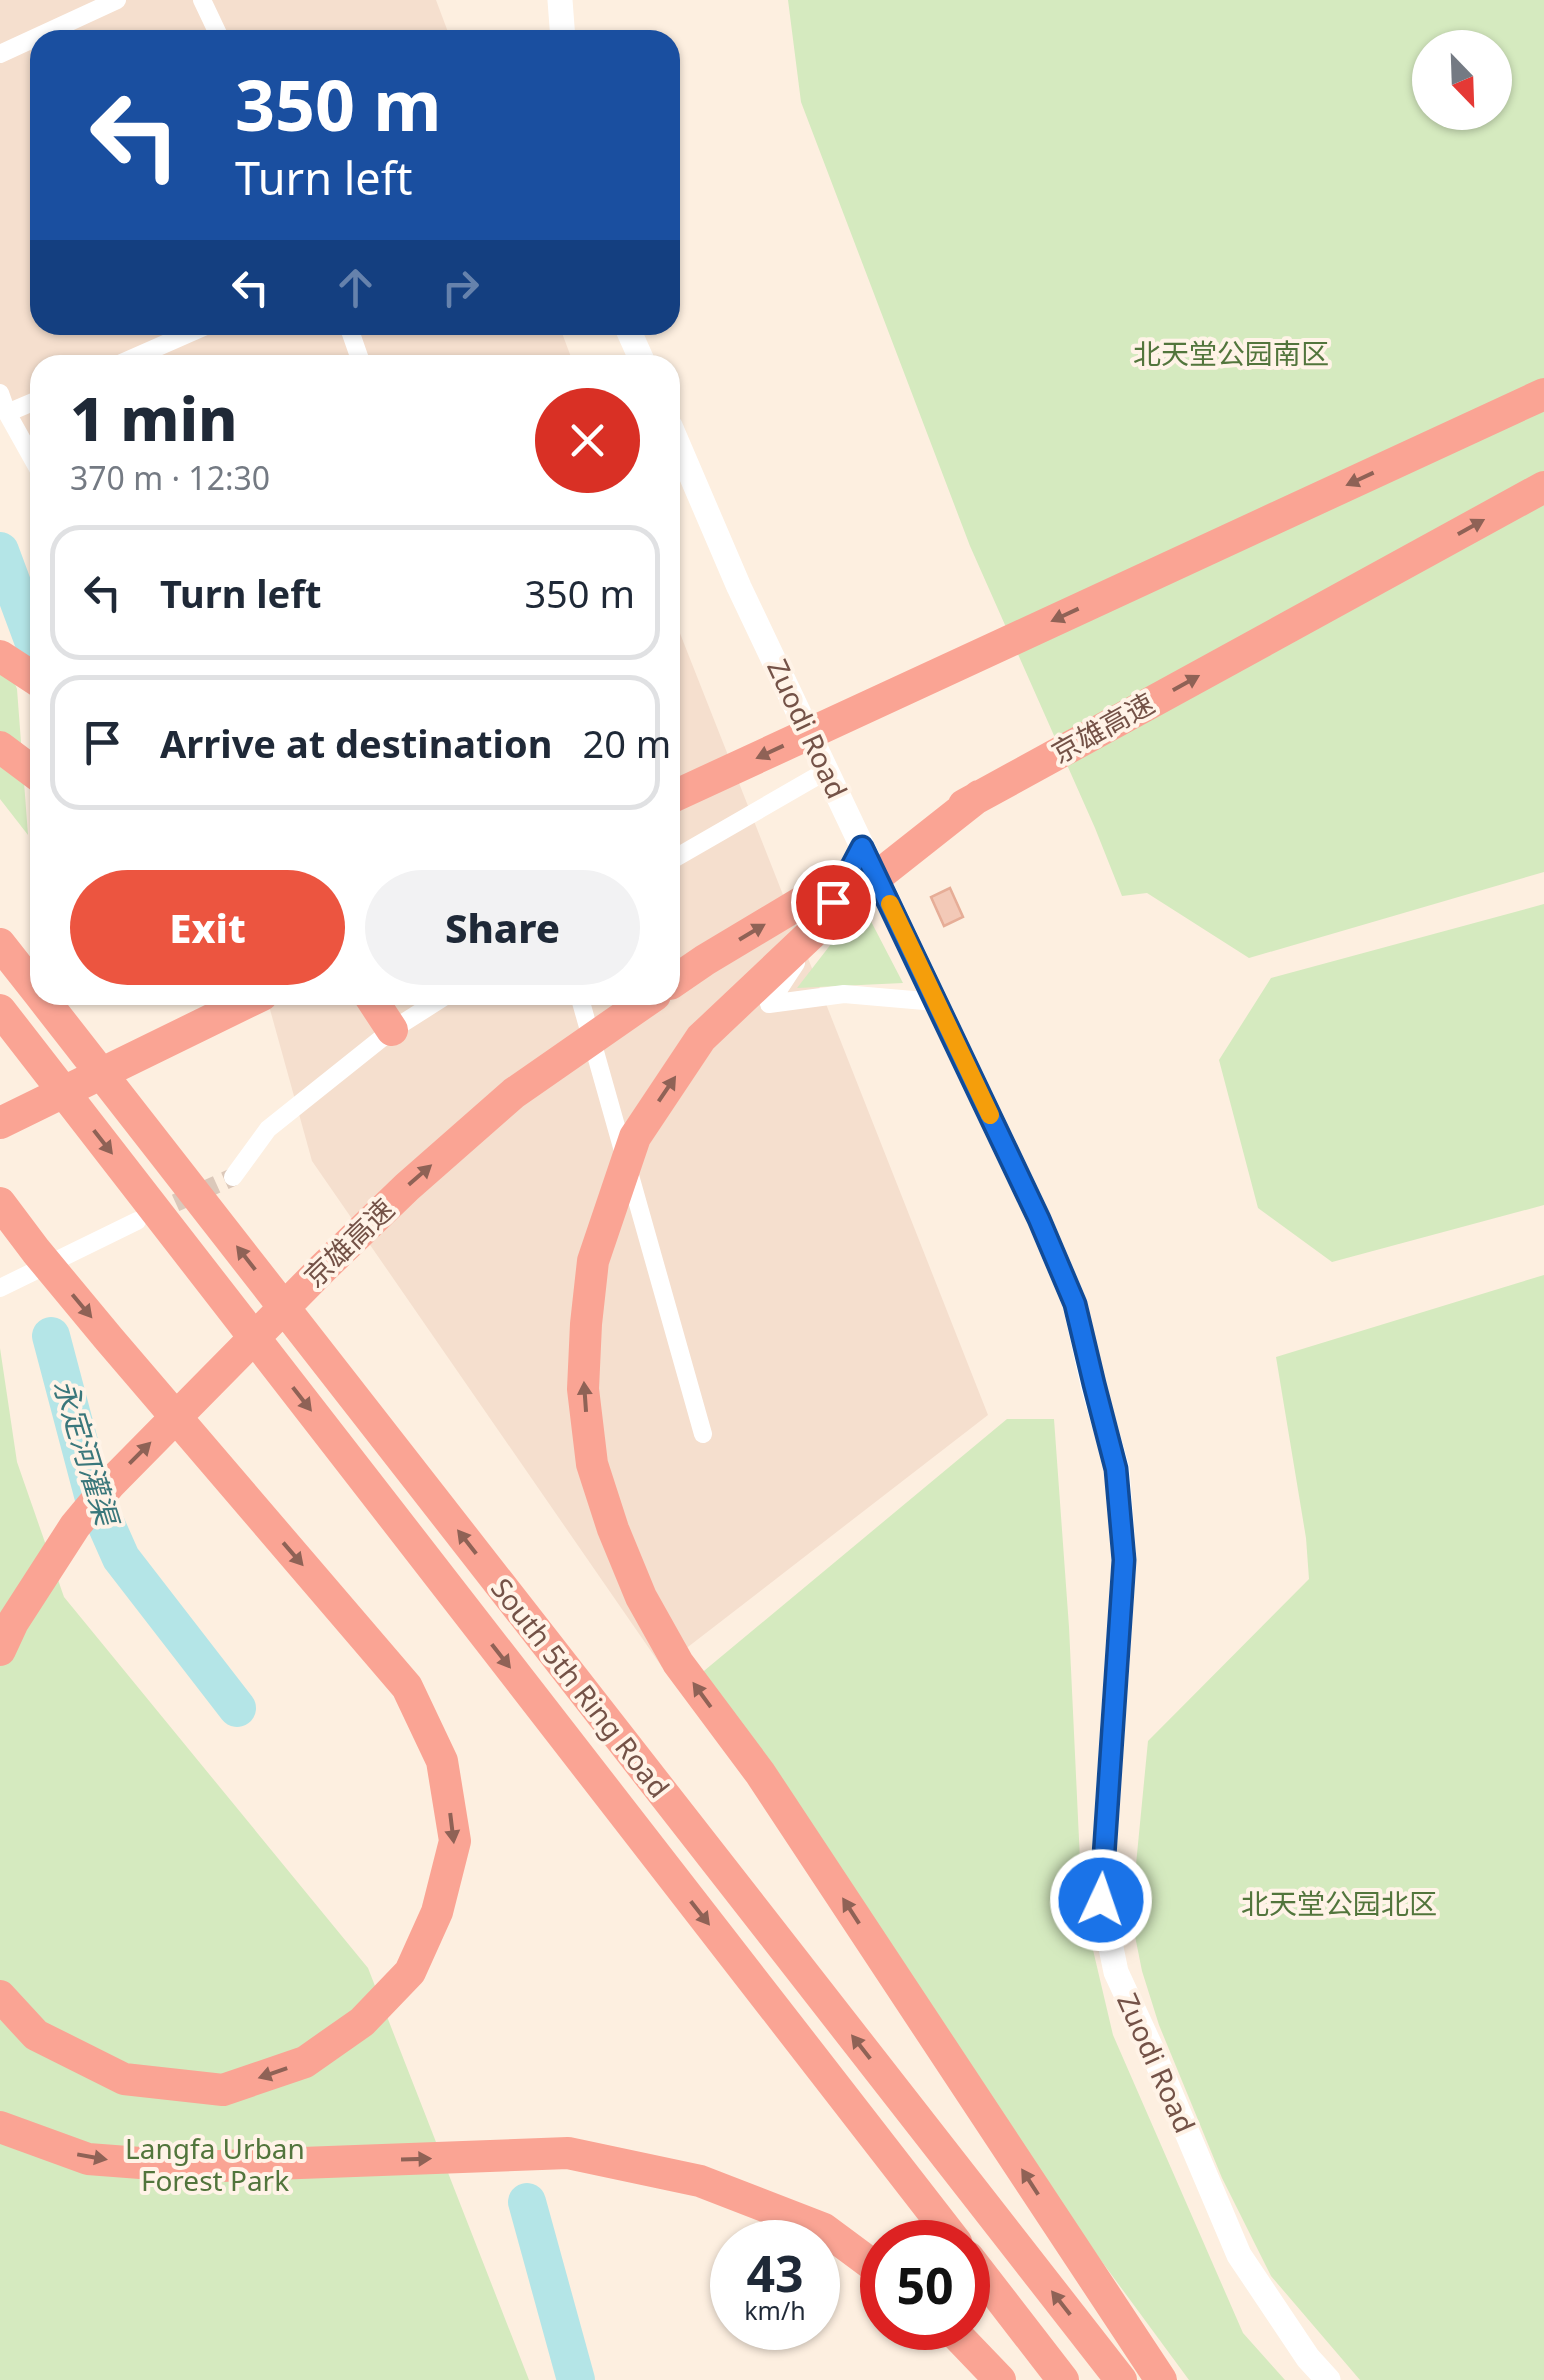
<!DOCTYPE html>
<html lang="en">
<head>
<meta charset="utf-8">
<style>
	:root { --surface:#fff; --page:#f2f2f3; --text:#1f2937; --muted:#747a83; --line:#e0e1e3; --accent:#ec5540 }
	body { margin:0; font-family:"Noto Sans","Noto Sans SC",sans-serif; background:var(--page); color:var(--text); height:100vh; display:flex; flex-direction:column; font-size:38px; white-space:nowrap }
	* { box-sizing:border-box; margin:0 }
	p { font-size:32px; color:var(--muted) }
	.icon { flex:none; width:55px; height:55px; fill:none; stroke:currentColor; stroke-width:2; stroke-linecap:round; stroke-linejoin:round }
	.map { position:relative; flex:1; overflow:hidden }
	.panel { position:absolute; left:30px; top:355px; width:650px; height:650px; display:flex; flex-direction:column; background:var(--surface); border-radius:30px; box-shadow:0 2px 8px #0004 }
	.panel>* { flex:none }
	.banner { position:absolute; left:30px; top:30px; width:650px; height:305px; border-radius:30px; box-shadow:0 2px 8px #0004; background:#1a4fa0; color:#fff; overflow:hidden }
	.needle { width:65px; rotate:157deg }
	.buttons { position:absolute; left:1412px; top:30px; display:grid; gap:20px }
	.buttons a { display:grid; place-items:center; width:100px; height:100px; border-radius:50%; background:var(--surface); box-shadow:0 2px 8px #0004; font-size:50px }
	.speed { position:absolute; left:710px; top:2220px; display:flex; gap:20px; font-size:50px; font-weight:700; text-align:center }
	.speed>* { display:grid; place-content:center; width:130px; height:130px; border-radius:50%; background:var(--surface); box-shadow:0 2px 8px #0004; line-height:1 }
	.speed small { font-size:25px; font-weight:400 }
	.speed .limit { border:15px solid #d22; background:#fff; color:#111 }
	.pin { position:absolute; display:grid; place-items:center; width:85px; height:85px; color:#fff; margin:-42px; border:5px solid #fff; border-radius:50%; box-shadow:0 2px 10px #0007 }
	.me { position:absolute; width:110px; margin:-55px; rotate:3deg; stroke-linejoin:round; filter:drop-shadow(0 0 8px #0008) }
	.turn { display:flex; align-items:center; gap:35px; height:210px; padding:0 40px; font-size:45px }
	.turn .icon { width:130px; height:130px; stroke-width:2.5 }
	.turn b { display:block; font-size:70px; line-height:85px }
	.lanes { display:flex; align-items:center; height:95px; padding:0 40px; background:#0003; justify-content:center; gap:50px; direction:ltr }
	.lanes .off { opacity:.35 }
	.round { display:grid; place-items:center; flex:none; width:105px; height:105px; border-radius:52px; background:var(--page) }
	.head { display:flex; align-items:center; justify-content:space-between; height:170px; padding:0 40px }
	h1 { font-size:60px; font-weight:800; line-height:75px }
	.cta { display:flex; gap:20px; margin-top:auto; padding:20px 40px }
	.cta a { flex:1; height:115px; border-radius:60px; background:var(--accent); color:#fff; font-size:40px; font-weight:800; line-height:115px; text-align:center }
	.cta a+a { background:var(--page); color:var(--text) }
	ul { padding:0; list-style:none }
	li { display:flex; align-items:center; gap:30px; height:135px; margin:0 20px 15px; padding:0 20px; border:5px solid var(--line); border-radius:30px }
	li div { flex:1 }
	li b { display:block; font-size:38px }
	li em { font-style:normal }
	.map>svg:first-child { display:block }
	.residential { fill:#f5dfce }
	.green { fill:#d5eabf; fill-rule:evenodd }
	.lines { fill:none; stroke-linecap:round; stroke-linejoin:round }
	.river { stroke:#b4e5e7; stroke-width:38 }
	.building { fill:#f3c9b7; stroke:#e6ad97; stroke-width:2.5 }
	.minor-tunnel { stroke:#dbc8ba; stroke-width:18; stroke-dasharray:18 9; stroke-linecap:butt }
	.minor { stroke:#fff; stroke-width:18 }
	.secondary { stroke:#fff; stroke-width:25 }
	.motorway { stroke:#faa494; stroke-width:32 }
	.oneway { fill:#8f6256 }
	.route-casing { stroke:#114b97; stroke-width:25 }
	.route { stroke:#1a73e8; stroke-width:18 }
	.slow { stroke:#f59e0b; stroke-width:18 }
	.labels { text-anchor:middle; stroke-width:8; stroke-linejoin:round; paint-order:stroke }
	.park-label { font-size:28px; fill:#52753c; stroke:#fff3e7 }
	.street-label { font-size:28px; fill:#745247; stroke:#fff3e7 }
	.water-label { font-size:30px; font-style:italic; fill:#3a777b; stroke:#fff3e7 }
</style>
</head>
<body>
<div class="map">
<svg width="1544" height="2380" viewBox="0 0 1544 2380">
	<rect width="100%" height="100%" fill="#fdefe0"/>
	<path class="residential" d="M0,0H436L451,40H40V325H559L574,365H40V472L0,393Z
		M670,608L988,1415L662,1667L312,1161L266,995H670Z"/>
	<path class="green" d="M788,0H1544V872L1249,958L1147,893L1122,896L1095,828L970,546L801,102ZM1430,48H1495V112H1430Z
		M0,647L17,689L28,835L0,799Z
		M862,904L903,983L797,988Z
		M1544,904V1205L1332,1262L1258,1208L1219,1060L1271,978Z
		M1544,1275V2380H1360L1271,2276L1222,2178L1159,2025L1142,1971L1131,1916L1148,1741L1309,1579L1306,1538L1276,1357Z
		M0,1348L17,1462L64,1597L368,1968L529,2380H0Z
		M1007,1419H1054L1069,1627L1082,1903L1113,2035L1243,2333L1285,2380H1189L681,1690Z"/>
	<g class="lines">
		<path class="river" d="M0,551L40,659
			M51,1336L93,1495L121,1558L237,1708
			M527,2202L576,2380"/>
	</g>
	<path class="building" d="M950,888L963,917L944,926L931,897Z"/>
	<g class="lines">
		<path class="minor-tunnel" d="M151,1214L233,1177"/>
		<path class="minor" d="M202,0L221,40
			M0,54L117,0
			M348,325L362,365
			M117,365L208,325
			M0,393L7,413L40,472
			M7,413L40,399
			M670,861L826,771
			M579,995L703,1434
			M769,1004L796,963
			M769,1004L844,994L936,1002
			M233,1177L268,1129L392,1030L447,995
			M0,1288L137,1221"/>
		<path class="secondary" d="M560,0L563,40
			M626,325L644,365
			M670,426L739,587L1039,1219L1075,1304L1093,1385L1117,1469L1124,1560L1101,1899L1116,1972L1152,2050L1239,2255L1308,2358L1328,2380"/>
		<path class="motorway" d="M0,656L40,682
			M0,747L40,777
			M979,796L846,901L701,1038L635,1137L593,1261L586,1324L583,1389L592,1464L613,1529L641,1597L678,1663L760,1773L1161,2380
			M670,798L1544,394
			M964,805L1544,487
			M0,944L40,995
			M670,984L705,960L862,866
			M40,995L1121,2380
			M369,995L392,1030
			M0,1010L956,2242
			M0,1123L262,995
			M0,1203L36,1251L109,1339L407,1687L442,1761L455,1841L437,1912L410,1972L362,2022L305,2062L223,2090L124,2079L36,2035L0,1996
			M0,1650L13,1622L75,1526L110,1484L323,1268L407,1187L514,1093L655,995
			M0,2127L88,2159L193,2167L568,2153L700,2181L824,2229L882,2272
			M968,2257L1063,2380
			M950,2328L1000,2380"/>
	</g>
	<defs><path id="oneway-solid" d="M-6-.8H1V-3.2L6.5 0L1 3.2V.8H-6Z" transform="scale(2.5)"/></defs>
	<g class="oneway">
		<use href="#oneway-solid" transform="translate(1360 479) rotate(155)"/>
		<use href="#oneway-solid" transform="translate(1471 527) rotate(-29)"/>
		<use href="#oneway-solid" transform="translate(1065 615) rotate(155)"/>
		<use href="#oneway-solid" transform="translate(1186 683) rotate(-29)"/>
		<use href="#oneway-solid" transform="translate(770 752) rotate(155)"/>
		<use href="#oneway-solid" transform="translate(752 932) rotate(-31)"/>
		<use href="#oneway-solid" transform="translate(667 1089) rotate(-56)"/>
		<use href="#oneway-solid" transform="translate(103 1142) rotate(52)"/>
		<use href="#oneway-solid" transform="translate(420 1175) rotate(-41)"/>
		<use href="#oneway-solid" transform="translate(246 1258) rotate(-128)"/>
		<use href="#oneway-solid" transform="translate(82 1306) rotate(50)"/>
		<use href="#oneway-solid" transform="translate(585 1397) rotate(-94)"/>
		<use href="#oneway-solid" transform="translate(302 1399) rotate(52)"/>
		<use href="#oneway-solid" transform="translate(140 1453) rotate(-45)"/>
		<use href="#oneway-solid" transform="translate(467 1542) rotate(-128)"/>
		<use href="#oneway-solid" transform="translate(293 1554) rotate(49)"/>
		<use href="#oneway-solid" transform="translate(501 1656) rotate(52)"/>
		<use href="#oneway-solid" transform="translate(702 1695) rotate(-126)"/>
		<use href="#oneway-solid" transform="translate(452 1828) rotate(83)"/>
		<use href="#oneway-solid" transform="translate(851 1911) rotate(-123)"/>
		<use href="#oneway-solid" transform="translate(700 1913) rotate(52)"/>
		<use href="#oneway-solid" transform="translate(861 2047) rotate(-128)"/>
		<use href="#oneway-solid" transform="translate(273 2073) rotate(161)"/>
		<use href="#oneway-solid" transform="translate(92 2157) rotate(10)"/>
		<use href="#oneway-solid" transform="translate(416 2159) rotate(-2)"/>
		<use href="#oneway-solid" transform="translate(1030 2182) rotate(-123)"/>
		<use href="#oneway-solid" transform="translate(1061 2303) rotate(-128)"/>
	</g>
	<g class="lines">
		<g class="route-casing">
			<path id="route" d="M833,902L862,847L1039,1219L1075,1304L1094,1384L1116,1469L1124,1560L1101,1900"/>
		</g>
		<use href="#route" class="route"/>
		<path class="slow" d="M890,904L990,1115"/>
	</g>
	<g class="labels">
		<g class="park-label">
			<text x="1231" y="364">北天堂公园南区</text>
			<text x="1339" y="1914">北天堂公园北区</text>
			<text x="215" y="2159">Langfa Urban<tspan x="215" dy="32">Forest Park</tspan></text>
		</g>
		<g class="street-label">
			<text transform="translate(1103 728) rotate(-29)" y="10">京雄高速</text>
			<text transform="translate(807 729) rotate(65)" y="10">Zuodi Road</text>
			<text transform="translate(349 1243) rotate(-44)" y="10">京雄高速</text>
			<text transform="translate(580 1688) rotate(52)" y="10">South 5th Ring Road</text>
			<text transform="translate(1156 2063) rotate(66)" y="10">Zuodi Road</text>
		</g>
		<g class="water-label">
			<text transform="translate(85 1452) rotate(73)" y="10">永定河灌渠</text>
		</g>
	</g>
</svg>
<div class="buttons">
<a><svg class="needle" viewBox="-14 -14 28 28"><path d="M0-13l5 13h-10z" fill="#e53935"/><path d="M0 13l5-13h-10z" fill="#747a83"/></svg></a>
</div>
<div class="speed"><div>43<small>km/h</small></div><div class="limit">50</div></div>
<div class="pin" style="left:833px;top:902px;background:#d93025"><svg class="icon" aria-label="arrive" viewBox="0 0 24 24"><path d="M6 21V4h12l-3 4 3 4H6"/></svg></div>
<svg class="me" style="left:1101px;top:1900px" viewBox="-20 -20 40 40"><circle r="17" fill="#1a73e8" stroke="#fff" stroke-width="3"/><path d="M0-11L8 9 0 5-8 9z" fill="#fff"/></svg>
<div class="banner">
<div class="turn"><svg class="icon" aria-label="left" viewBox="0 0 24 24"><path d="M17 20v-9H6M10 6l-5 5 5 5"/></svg><div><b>350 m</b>Turn left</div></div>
<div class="lanes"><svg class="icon" aria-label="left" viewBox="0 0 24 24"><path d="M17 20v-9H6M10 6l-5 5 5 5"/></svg><svg class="icon off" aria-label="ahead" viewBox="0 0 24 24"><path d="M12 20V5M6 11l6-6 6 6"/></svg><svg class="icon off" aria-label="right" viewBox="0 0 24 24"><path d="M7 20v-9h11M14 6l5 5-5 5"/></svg></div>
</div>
<section class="panel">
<div class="head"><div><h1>1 min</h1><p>370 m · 12:30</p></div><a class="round" style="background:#d93025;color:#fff"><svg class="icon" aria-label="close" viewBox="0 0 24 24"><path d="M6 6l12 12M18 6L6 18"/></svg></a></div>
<ul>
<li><svg class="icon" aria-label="left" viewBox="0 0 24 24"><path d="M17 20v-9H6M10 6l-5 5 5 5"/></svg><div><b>Turn left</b></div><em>350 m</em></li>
<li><svg class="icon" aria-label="arrive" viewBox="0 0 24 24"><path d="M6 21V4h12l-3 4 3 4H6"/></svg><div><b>Arrive at destination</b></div><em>20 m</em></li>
</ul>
<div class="cta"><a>Exit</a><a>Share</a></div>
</section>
</div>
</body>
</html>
